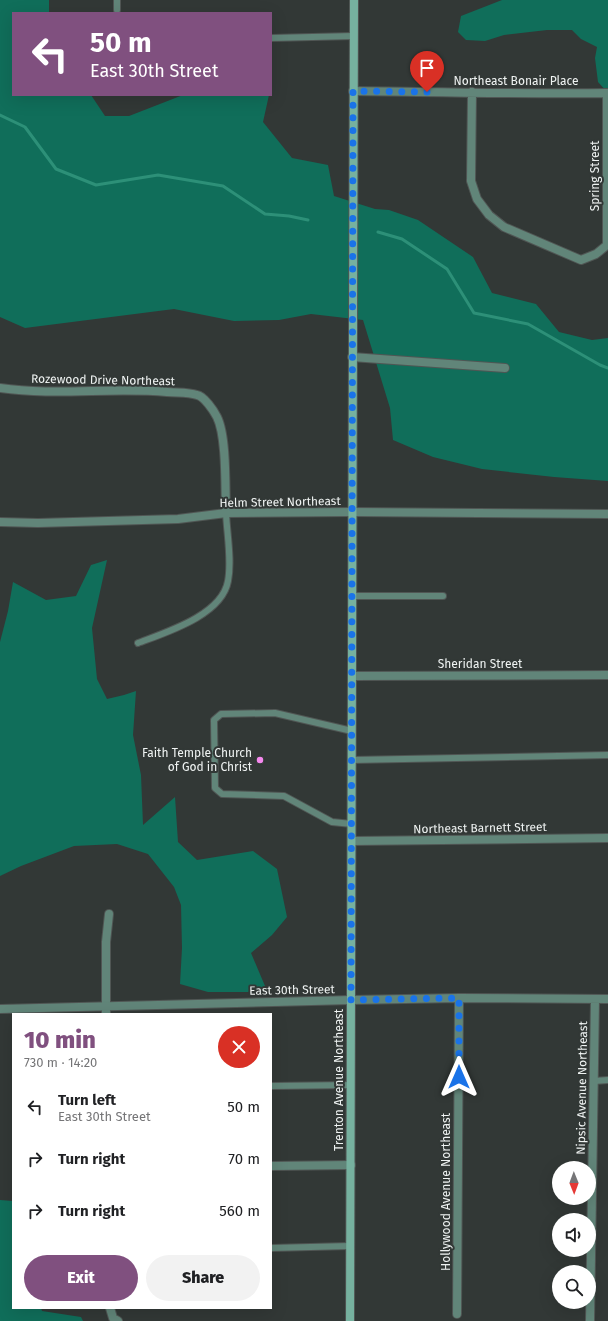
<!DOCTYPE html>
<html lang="en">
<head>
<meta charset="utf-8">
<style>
	:root { --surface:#fff; --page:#f2f2f2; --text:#202124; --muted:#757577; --accent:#80507f }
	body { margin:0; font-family:"Fira Sans",sans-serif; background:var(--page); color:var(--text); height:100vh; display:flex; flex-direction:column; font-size:15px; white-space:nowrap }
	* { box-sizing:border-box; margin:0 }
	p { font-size:13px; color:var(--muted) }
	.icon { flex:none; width:22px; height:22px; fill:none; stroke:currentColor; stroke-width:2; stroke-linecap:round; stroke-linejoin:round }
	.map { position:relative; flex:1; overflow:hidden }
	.details { position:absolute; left:12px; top:1013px; width:260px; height:296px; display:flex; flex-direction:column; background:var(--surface); border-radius:0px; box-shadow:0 4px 16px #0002 }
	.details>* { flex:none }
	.banner { position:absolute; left:12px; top:12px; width:260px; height:84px; border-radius:0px; box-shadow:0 4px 16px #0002; background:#80507f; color:#fff; overflow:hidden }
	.needle { width:26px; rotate:179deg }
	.tools { position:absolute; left:552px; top:1161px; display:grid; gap:8px }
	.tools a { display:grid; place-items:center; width:44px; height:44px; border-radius:50%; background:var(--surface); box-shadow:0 4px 16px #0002; font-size:20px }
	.pin { position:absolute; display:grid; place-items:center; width:34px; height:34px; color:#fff; margin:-41px -17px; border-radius:50% 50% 50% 0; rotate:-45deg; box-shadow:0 0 4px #0007 }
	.pin .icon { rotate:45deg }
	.me { position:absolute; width:44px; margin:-22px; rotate:0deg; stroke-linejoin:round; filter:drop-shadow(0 0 3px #0008) }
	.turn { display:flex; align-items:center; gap:14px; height:84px; padding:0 12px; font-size:18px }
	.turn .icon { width:52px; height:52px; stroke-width:2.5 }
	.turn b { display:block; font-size:28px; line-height:34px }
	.round { display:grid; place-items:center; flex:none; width:42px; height:42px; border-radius:21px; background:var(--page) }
	.headline { display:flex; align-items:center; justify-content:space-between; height:68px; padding:0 12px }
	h1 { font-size:24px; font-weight:800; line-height:30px; color:var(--accent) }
	.primary-button { display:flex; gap:8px; margin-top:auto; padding:8px 12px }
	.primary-button a { flex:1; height:46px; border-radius:24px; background:var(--accent); color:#fff; font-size:16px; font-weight:800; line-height:46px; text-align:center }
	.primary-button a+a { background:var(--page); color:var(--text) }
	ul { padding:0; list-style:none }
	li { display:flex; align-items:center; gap:12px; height:52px; padding:0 12px }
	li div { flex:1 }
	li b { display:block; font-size:15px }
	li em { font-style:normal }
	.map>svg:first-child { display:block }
	.green { fill:#106e5a }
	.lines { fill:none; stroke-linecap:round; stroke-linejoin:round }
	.stream { stroke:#2d9078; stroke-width:3 }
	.service-casing { stroke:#505654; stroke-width:8 }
	.minor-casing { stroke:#505654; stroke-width:10 }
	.tertiary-casing { stroke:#505654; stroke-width:10 }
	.secondary-casing { stroke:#505654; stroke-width:10 }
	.service { stroke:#618579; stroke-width:6 }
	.minor { stroke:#618579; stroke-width:8 }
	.tertiary { stroke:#618579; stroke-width:8 }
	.secondary { stroke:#76b19f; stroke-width:8 }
	.route { stroke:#1a73e8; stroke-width:7; stroke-dasharray:0 12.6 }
	.poi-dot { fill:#f589ee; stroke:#323836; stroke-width:1.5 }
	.labels { text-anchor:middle; stroke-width:4; stroke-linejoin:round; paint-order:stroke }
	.street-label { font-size:12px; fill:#eff3f2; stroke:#323836 }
	.poi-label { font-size:12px; fill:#eff3f2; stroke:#323836; text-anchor:end }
</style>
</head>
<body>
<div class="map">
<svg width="608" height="1321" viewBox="0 0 608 1321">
	<rect width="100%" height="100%" fill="#323836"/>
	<path class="green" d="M0,0H49V13H13V95H91L105,116H129L183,95H269L263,122L292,158L328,165L334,196L375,209L389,210L418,220L473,257L492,293L536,304L559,332L592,340L608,338V481L554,477L482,469L433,457L393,440L390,408L363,320L311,314L279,320L234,321L174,309L25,328L0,317Z
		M502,0H608V93L598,82L595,58L597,47L581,39L572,30H547L504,35L485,41L466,40L458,32L461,16Z
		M107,560L92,628L97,679L107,699L124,695L136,691L133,735L141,775L143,825L175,797L178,842L197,860L253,851L277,869L287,917L272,935L251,953L265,986L248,992H208L180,984L182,948L181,905L174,887L148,854L117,844L74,846L21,866L0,876V642L8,611L13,582L46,600L76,596L91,565Z
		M0,1200L13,1201V1308H41L42,1311L81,1317L83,1321H0Z"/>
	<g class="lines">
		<path class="stream" d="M0,115L25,127L56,169L96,185L158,175L223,186L265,214L289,216L308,220
			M378,232L402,239L447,269L474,313L528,324L600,365L608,368"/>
		<g class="service-casing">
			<path id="service" d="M117,0V10
				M271,38L354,36
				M352,596H443
				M138,643C167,632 222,615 228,581C232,561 227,534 226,513
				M351,760L608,755
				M352,824L332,822L284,796L222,794L215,788L214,720L221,714L275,713L352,731
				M594,1081L608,1080
				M271,1086L351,1085
				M271,1248L350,1246"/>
		</g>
		<g class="minor-casing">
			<path id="minor" d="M353,91C438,92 523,94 607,93V245L596,254L581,260L504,227L489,215L477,199L471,181L472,92
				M352,357L505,368
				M0,388C55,396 112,387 167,392C177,393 188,392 197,395C204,396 214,411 217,417C227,437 225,489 226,513
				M0,522L38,523L178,519L226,513L352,512L608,514
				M352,676L608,675
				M352,841L608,838
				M351,1000L459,998L608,999
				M106,1014V942L109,914
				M271,1166L351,1165
				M110,1308L113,1318L118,1321
				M457,1314L459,998
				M590,1321L595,999"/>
		</g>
		<g class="tertiary-casing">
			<path id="tertiary" d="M0,1009L351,1000"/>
		</g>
		<g class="secondary-casing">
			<path id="secondary" d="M350,1321L354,0"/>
		</g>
		<use href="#service" class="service"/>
		<use href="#minor" class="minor"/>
		<use href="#tertiary" class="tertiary"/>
		<use href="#secondary" class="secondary"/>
	</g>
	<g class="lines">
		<path class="route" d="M427,92L353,91L351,1000L459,998V1077"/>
	</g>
	<circle class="poi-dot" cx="260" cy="760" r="4"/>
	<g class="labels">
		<g class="street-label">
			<text x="516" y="85">Northeast Bonair Place</text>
			<text transform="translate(595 176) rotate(-90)" y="4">Spring Street</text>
			<text transform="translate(103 380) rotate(1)" y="4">Rozewood Drive Northeast</text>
			<text transform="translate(280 502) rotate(-1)" y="4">Helm Street Northeast</text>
			<text x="480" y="668">Sheridan Street</text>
			<text transform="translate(480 828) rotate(-1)" y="4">Northeast Barnett Street</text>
			<text transform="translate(292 990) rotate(-1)" y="4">East 30th Street</text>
			<text transform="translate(339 1080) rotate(-90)" y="4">Trenton Avenue Northeast</text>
			<text transform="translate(582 1088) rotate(-89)" y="4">Nipsic Avenue Northeast</text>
			<text transform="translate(446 1192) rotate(-90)" y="4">Hollywood Avenue Northeast</text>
		</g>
		<g class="poi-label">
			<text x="252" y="757">Faith Temple Church<tspan x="252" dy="14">of God in Christ</tspan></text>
		</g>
	</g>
</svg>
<div class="tools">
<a><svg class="needle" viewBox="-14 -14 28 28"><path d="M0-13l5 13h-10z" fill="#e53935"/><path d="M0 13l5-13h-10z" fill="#757577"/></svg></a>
<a><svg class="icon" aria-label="sound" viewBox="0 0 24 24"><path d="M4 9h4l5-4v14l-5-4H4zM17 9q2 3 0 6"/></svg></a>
<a><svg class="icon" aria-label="search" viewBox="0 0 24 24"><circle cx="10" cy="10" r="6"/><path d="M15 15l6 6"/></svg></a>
</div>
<div class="pin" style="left:427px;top:92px;background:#d93025"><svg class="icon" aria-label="arrive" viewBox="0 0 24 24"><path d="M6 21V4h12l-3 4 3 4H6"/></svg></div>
<svg class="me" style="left:459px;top:1077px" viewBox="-20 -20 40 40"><path d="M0-17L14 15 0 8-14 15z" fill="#1a73e8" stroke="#fff" stroke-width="4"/></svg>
<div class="banner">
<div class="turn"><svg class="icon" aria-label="left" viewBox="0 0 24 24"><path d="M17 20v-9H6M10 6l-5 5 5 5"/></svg><div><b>50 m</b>East 30th Street</div></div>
</div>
<section class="details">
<div class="headline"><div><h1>10 min</h1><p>730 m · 14:20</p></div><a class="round" style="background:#d93025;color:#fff"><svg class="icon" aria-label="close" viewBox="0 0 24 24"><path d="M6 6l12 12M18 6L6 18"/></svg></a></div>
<ul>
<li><svg class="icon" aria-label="left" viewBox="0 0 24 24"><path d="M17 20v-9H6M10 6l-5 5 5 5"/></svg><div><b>Turn left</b><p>East 30th Street</p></div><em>50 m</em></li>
<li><svg class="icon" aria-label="right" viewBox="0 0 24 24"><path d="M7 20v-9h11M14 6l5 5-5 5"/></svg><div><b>Turn right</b></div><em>70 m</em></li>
<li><svg class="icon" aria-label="right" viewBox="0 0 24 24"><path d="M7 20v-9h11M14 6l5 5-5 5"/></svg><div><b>Turn right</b></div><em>560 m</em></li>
</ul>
<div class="primary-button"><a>Exit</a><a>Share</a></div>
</section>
</div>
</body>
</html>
